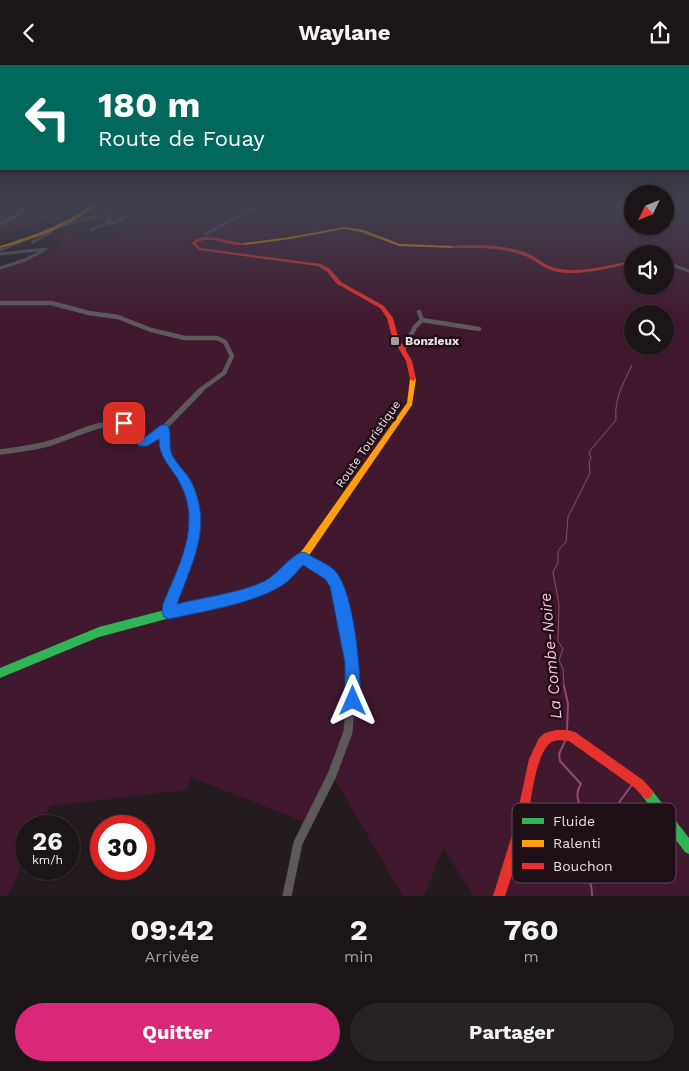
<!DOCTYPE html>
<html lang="fr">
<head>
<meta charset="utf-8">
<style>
	:root { --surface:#1c1518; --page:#292225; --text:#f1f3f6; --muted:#a09fa2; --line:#3a3437; --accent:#db2777 }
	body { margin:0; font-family:"Work Sans",sans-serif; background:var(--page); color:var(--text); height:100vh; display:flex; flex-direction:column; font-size:19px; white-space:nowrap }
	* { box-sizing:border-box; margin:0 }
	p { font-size:16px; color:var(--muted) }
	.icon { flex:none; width:28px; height:28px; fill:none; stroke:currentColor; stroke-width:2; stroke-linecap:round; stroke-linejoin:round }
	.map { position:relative; height:831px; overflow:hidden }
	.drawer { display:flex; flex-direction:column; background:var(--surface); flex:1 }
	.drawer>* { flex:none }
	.hud { position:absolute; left:0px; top:0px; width:690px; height:105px; box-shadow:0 1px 4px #0004,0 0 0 1px var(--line); background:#00695c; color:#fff; overflow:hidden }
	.needle { width:32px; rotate:227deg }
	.buttons { position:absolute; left:624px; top:120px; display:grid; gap:10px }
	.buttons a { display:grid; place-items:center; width:50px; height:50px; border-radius:50%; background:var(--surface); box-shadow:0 1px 4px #0004,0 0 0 1px var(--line); font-size:25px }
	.speed { position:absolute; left:15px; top:750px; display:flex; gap:10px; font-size:25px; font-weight:700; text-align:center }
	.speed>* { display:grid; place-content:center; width:65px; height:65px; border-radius:50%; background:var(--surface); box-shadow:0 1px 4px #0004,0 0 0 1px var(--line); line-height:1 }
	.speed small { font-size:12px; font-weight:400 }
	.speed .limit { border:8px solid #d22; background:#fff; color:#111 }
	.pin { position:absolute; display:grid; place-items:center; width:42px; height:42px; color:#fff; margin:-21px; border-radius:10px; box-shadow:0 2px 8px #0006 }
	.me { position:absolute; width:55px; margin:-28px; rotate:0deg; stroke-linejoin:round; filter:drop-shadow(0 0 4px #0008) }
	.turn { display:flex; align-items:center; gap:18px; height:105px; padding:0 15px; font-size:22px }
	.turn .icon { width:65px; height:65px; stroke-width:2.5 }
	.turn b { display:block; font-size:35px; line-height:42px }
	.eta { display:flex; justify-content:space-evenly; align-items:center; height:85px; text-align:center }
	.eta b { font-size:30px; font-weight:700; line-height:35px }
	.cta { display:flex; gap:10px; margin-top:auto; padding:10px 15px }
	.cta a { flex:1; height:58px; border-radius:30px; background:var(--accent); color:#fff; font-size:20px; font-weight:700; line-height:58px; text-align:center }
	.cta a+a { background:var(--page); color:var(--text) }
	header { display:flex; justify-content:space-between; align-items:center; height:65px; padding:0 15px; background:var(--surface); font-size:22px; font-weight:700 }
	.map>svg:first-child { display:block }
	.green { fill:#41192e; fill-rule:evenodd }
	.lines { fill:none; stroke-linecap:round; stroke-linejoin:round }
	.stream-far1 { stroke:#8f4a6c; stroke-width:1 }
	.stream { stroke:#8f4a6c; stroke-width:2 }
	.river { fill:#8f4a6c; fill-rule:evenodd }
	.street-far4 { stroke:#5d595b; stroke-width:3 }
	.street-far3 { stroke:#5d595b; stroke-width:4.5 }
	.street-far2 { stroke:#5d595b; stroke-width:5.5 }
	.street-far1 { stroke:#5d595b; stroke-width:7 }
	.street { stroke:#5d595b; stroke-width:9 }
	.fast { fill:#30b455; fill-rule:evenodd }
	.slow { fill:#ff9f0a; fill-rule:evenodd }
	.jam { fill:#e5322d; fill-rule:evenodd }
	.route { fill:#1a73e8; stroke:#114b97 }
	.poi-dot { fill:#a69a9f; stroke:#1f0f17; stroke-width:2 }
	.labels { text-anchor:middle; stroke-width:5; stroke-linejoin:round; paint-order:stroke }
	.far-poi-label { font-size:12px; font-weight:bold; fill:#ebdee3; stroke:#1f0f17; text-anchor:start }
	.far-street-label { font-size:12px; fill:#ebdee3; stroke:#1f0f17 }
	.water-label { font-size:16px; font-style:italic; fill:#febcda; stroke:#1f0f17 }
	.key { fill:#1f0f17; stroke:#5c4d54; stroke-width:1 }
	.key-label { font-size:14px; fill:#ebdee3 }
</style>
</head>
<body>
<header><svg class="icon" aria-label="back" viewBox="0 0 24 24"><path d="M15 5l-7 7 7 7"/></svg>Waylane<svg class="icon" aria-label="share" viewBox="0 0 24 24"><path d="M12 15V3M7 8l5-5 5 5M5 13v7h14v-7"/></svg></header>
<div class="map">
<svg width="689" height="831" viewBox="0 0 689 831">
	<rect width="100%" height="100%" fill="#251c20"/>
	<path class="green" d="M0,140H63C43,158 28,166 0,168Z
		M121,140H632V161H665V140H689V831H474L443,783L424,831H403L330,706L305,757L190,712L187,725L50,741L40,761H26V792L8,831H0V206L61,181L54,173L68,165L96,173L126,164L157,148ZM632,189H665V221H632ZM632,249H665V281H632Z"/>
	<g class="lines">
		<path class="stream-far1" d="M564,623L563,604L559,595L563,584L558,576L559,540L553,507L558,498V486L566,477L568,452L590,408L589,397L591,393L589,387L616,355C614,334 623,319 632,300"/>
		<path class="stream" d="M564,621L568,639L567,664
			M566,674L559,689L560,696L581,719C572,734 583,738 581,753C580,764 570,772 574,783C579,800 593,812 592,831
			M583,750H610L631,721"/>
		<path class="river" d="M24,140H28L17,153L0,161V158L13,151Z"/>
		<path class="street-far4" d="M107,158H114L125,152
			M0,159L15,150L23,140
			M62,160L113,147L107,158L91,165
			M206,169L258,140
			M33,177L51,167
			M0,185L22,176
			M0,189L46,184L25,195L0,203
			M665,197L689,206"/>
		<path class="street-far3" d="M0,238H51L89,248L118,252L151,265L185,273H217L225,277L232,291L224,308L199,326
			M419,247L422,255
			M403,285L415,262L422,255L479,264"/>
		<path class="street-far2" d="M164,363L167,393L186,417L192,433L195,457
			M0,387C16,385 32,383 47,379C73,372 98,355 126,359L140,377L145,378L158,369L201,325"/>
		<path class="street-far1" d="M302,492C312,498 324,503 332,511C349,532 352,595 352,623
			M169,547L170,539L192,479L195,456"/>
		<path class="street" d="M287,831L298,778L332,710L348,667L352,621"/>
		<path class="fast" d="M290,501L293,502L294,505L287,515L260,529L99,572L0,613V603L99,562L258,521L281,509L287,502Z
			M647,722L651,724L689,773V789L685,787L643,732L641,728L643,724Z"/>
		<path class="slow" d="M93,140H97C70,162 34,174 0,183V181C33,171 64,159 93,140Z
			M344,162L364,165L400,179L454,181L456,182L454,183L399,181L361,167L344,164L290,174L244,180L242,179L244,178L290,172Z
			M413,312L416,314L412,340L310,489L293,508L290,509L287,508L286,505L287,502L304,483L407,338L410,314Z"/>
		<path class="jam" d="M205,172L218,173L246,179C230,184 213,168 196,178L200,183L321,199L330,204L341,217L384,241L393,253L398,272L412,296L416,314L415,315L413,316L410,314L406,296L392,272L387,253L380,243L337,219L326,206L318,201L199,185L191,178L197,174Z
			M452,181C476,179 506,179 529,189C538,193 545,201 556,203C580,209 608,200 632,196V198C608,203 582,211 557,207C543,204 535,194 522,190C501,182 477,183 454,183H452Z
			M556,665H567L575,667L643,715L651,724L653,728L651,732L647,734L643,732L635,723L569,676C561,675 553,674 548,680C534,696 531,740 526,761C520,785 513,808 505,831H493L514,764L529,694L539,673L545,668Z"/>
	</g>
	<linearGradient id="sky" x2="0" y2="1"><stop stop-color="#140f12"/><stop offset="0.55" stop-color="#40404e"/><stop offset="1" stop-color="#40404e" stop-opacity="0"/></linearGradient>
	<rect width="689" height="256" fill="url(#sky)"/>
	<path class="route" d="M124,355L128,356L144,373L161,360H168C172,369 168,381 172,390C177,400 186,407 191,416C213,461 193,495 177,539C205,532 240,528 265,516C279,508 290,491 302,487L306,488C315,494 329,499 336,507C355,530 360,606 361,636L358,641L353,644L347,641L345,636V598L330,521L325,514L303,500C298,505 293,512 287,517C259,538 204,546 169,554L164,552L162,547L163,539C179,500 202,460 180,418C172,402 159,394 159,374L147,381H139L119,358Z"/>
	<rect class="poi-dot" x="390" y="271" width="10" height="10" rx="2.5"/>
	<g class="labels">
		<g class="far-poi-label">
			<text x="405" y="280">Bonzieux</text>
		</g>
		<g class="far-street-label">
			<text transform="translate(368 379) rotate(-55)" y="4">Route Touristique</text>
		</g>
		<g class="water-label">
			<text transform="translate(550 591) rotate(-95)" y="6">La Combe-Noire</text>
		</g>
	</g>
	<rect x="512" y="738" width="164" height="80" rx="8" class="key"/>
	<rect x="522" y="753" width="22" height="6" fill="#30b455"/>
	<rect x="522" y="775" width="22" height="7" fill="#ff9f0a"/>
	<rect x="522" y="798" width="22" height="6" fill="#e5322d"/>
	<g class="key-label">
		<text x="553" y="761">Fluide</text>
		<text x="553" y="783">Ralenti</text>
		<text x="553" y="806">Bouchon</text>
	</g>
</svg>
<div class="buttons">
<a><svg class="needle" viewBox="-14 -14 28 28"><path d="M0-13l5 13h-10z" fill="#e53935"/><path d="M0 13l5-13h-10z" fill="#a09fa2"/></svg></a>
<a><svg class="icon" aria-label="sound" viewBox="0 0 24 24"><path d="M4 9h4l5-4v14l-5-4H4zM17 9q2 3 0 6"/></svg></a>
<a><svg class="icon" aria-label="search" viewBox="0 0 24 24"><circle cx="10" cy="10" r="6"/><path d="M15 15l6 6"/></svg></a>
</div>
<div class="speed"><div>26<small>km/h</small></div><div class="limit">30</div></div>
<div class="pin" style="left:124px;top:358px;background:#d93025"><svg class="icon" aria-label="arrive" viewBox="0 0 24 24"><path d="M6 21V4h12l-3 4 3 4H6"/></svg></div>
<svg class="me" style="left:353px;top:636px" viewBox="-20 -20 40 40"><path d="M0-17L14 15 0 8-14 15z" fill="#1a73e8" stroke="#fff" stroke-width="4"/></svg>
<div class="hud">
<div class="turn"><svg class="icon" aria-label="left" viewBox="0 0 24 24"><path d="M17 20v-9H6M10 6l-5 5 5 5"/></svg><div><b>180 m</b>Route de Fouay</div></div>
</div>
</div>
<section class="drawer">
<div class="eta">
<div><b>09:42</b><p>Arrivée</p></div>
<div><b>2</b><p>min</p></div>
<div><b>760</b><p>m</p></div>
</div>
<div class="cta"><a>Quitter</a><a>Partager</a></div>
</section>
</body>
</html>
